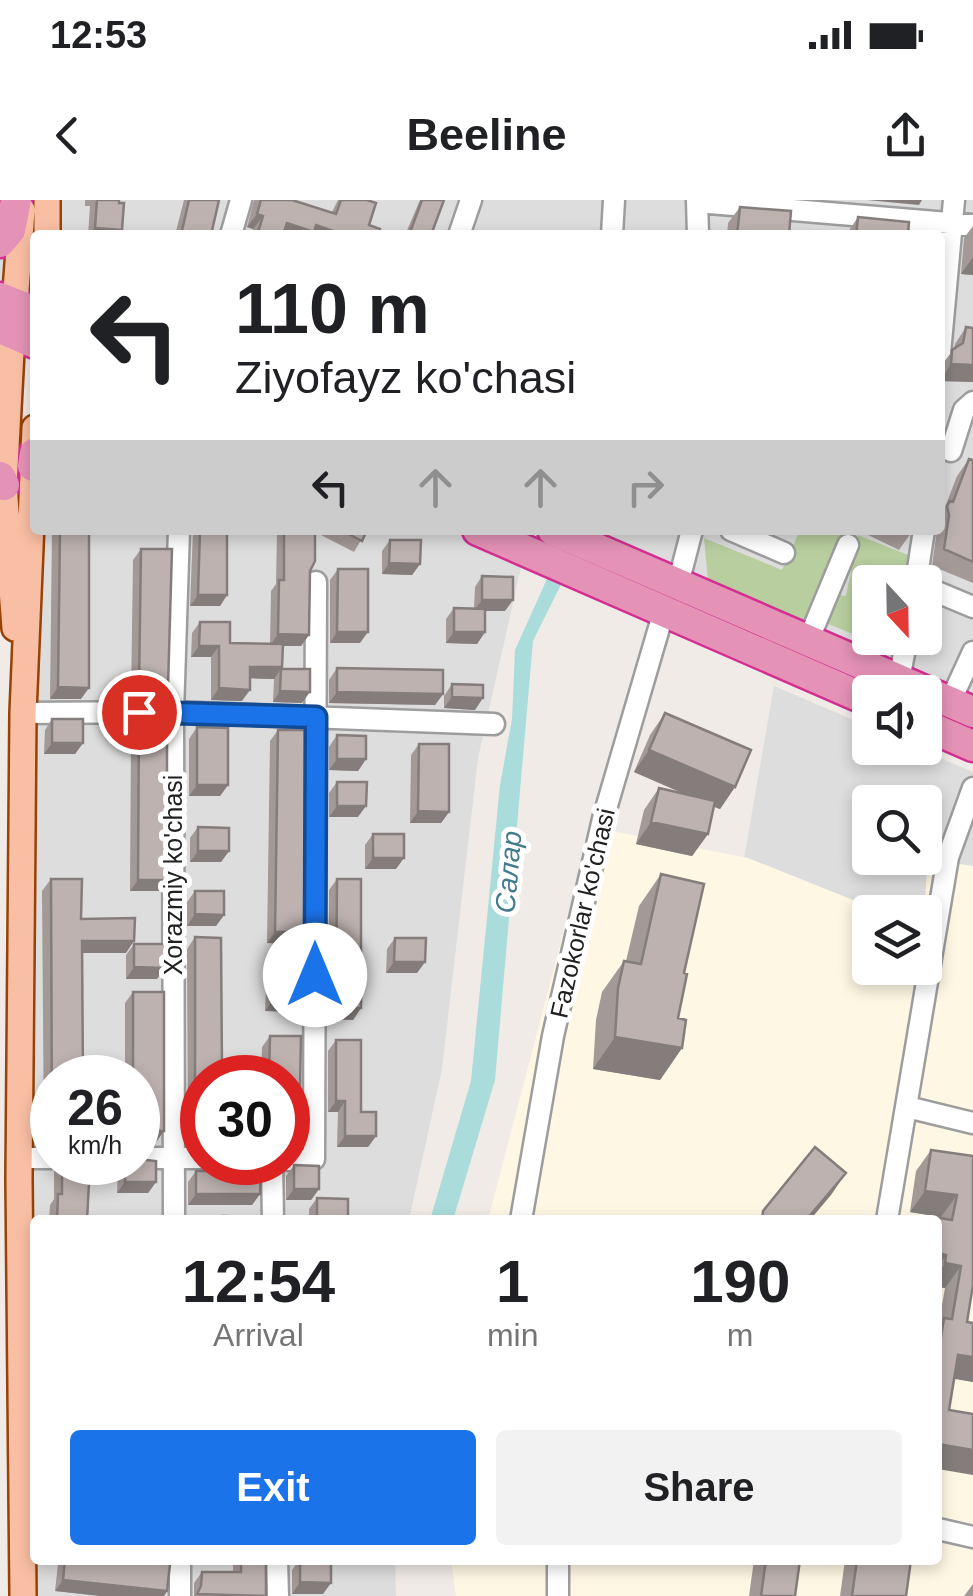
<!DOCTYPE html>
<html lang="en">
<head>
<meta charset="utf-8">
<style>
	:root { --surface:#fff; --page:#f2f2f2; --text:#202124; --muted:#757577; --accent:#1a73e8 }
	body { margin:0; font-family:Arial,sans-serif; background:var(--page); color:var(--text); height:100vh; display:flex; flex-direction:column; font-size:38px; white-space:nowrap }
	* { box-sizing:border-box; margin:0 }
	p { font-size:32px; color:var(--muted) }
	.icon { flex:none; width:55px; height:55px; fill:none; stroke:currentColor; stroke-width:2; stroke-linecap:round; stroke-linejoin:round }
	.map { position:relative; flex:1; overflow:hidden }
	.panel { position:absolute; left:30px; top:1015px; width:912px; height:350px; display:flex; flex-direction:column; background:var(--surface); border-radius:10px; box-shadow:0 5px 15px #0003 }
	.panel>* { flex:none }
	.banner { position:absolute; left:30px; top:30px; width:915px; height:305px; border-radius:10px; box-shadow:0 5px 15px #0003; background:#fff; color:var(--text); overflow:hidden }
	.needle { width:65px; rotate:158deg }
	.buttons { position:absolute; left:852px; top:365px; display:grid; gap:20px }
	.buttons a { display:grid; place-items:center; width:90px; height:90px; border-radius:10px; background:var(--surface); box-shadow:0 5px 15px #0003; font-size:50px }
	.speed { position:absolute; left:30px; top:855px; display:flex; gap:20px; font-size:50px; font-weight:700; text-align:center }
	.speed>* { display:grid; place-content:center; width:130px; height:130px; border-radius:50%; background:var(--surface); box-shadow:0 5px 15px #0003; line-height:1 }
	.speed small { font-size:25px; font-weight:400 }
	.speed .limit { border:15px solid #d22; background:#fff; color:#111 }
	.pin { position:absolute; display:grid; place-items:center; width:85px; height:85px; color:#fff; margin:-42px; border:5px solid #fff; border-radius:50%; box-shadow:0 2px 10px #0007 }
	.me { position:absolute; width:110px; margin:-55px; rotate:0deg; stroke-linejoin:round; filter:drop-shadow(0 0 8px #0008) }
	.turn { display:flex; align-items:center; gap:35px; height:210px; padding:0 40px; font-size:45px }
	.turn .icon { width:130px; height:130px; stroke-width:2.5 }
	.turn b { display:block; font-size:70px; line-height:85px }
	.lanes { display:flex; align-items:center; height:95px; padding:0 40px; background:#0003; justify-content:center; gap:50px; direction:ltr }
	.lanes .off { opacity:.35 }
	.eta { display:flex; justify-content:space-evenly; align-items:center; height:170px; text-align:center }
	.eta b { font-size:60px; font-weight:600; line-height:70px }
	.cta { display:flex; gap:20px; margin-top:auto; padding:20px 40px }
	.cta a { flex:1; height:115px; border-radius:10px; background:var(--accent); color:#fff; font-size:40px; font-weight:600; line-height:115px; text-align:center }
	.cta a+a { background:var(--page); color:var(--text) }
	.status { display:flex; justify-content:space-between; align-items:center; height:70px; padding:0 50px; background:var(--surface); direction:ltr }
	.status svg { height:28px; fill:currentColor }
	header { display:flex; justify-content:space-between; align-items:center; height:130px; padding:0 40px; background:var(--surface); font-size:45px; font-weight:600 }
	.map>svg:first-child { display:block }
	.residential { fill:#deddde; fill-rule:evenodd }
	.education { fill:#fef7e3 }
	.forest { fill:#b8ce9e }
	.water { fill:#aadcdb }
	.lines { fill:none; stroke-linecap:round; stroke-linejoin:round }
	.minor-casing { stroke:#9d9d9d; stroke-width:25 }
	.major-casing { stroke:#974206; stroke-width:30 }
	.highway-casing { stroke:#d52e92; stroke-width:35 }
	.minor { stroke:#fff; stroke-width:20 }
	.major { stroke:#f9bfa4; stroke-width:25 }
	.highway { stroke:#e492b6; stroke-width:30 }
	.wall { fill:#a39997 }
	.shaded-wall { fill:#847d7b }
	.building { fill:#bdb2b0; stroke:#847d7b; stroke-width:2.5 }
	.route-casing { stroke:#114b97; stroke-width:25 }
	.route { stroke:#1a73e8; stroke-width:18 }
	.labels { text-anchor:middle; stroke-width:10; stroke-linejoin:round; paint-order:stroke }
	.street-label { font-size:25px; fill:#202020; stroke:#fff }
	.water-label { font-size:28px; font-style:italic; fill:#437b8e; stroke:#fff }
</style>
</head>
<body>
<div class="status"><b>12:53</b><svg viewBox="0 0 49 12"><path d="M0 12V9h3v3zM5 12V6h3v6zM10 12V3h3v9zM15 12V0h3v12zM26 1h20v11H26zM47 4h2v5h-2z"/></svg></div>
<header><svg class="icon" aria-label="back" viewBox="0 0 24 24"><path d="M15 5l-7 7 7 7"/></svg>Beeline<svg class="icon" aria-label="share" viewBox="0 0 24 24"><path d="M12 15V3M7 8l5-5 5 5M5 13v7h14v-7"/></svg></header>
<div class="map">
<svg width="973" height="1396" viewBox="0 0 973 1396">
	<rect width="100%" height="100%" fill="#f0ebe7"/>
	<path class="residential" d="M0,0H973V512L582,330H940V35H35V97L0,83ZM870,382H925V438H870Z
		M41,330H455L523,359L478,558L442,869L409,1020H35V1360H395L396,1396H30L34,969L33,517ZM52,878H138V962H52ZM202,878H288V962H202Z
		M774,486L870,527V548H917L973,572V1396H616L938,1360V1020H681ZM870,602H925V658H870ZM870,712H925V768H870Z"/>
	<path class="education" d="M591,627L748,658L883,712H870V768H925L924,712L928,659L973,666V1396H456L451,1360H938V1020H488Z"/>
	<path class="forest" d="M800,330H848L809,423L708,381L704,338L782,370Z
		M858,335L908,355L904,382H870V438H894L892,450L821,421L832,394L846,396Z"/>
	<path class="water" d="M569,330H588L533,441L495,880L453,1020H430L471,881L500,585L512,519L515,450Z"/>
	<g class="lines">
		<g class="minor-casing">
			<path id="minor" d="M697,0L698,35
				M697,2L973,25
				M231,35L241,0
				M459,35L471,0
				M612,35L614,0
				M940,153L954,0
				M951,251L964,210L973,202
				M731,330L784,353
				M916,382L924,330
				M678,384L692,330
				M925,387L973,407
				M808,441L848,345
				M899,480L907,438
				M950,502L973,452
				M23,513L173,512L494,524
				M907,907L973,923
				M19,958H52
				M138,958H202
				M288,960L314,959L316,382
				M272,962L273,1020
				M174,1020L173,512L179,330
				M521,1020L553,836L603,619L664,411
				M887,1020L948,657L973,588
				M938,1329L973,1337
				M180,1360V1396
				M277,1360L278,1396
				M558,1360V1396"/>
		</g>
		<g class="major-casing">
			<path id="major" d="M47,35V0
				M15,104L22,10
				M12,133L4,285L15,428
				M23,1396L19,979L23,513L35,228"/>
		</g>
		<g class="highway-casing">
			<path id="highway" d="M0,42L10,30L16,0
				M0,98L35,112
				M0,128L35,143
				M33,266L35,253
				M0,277L4,285
				M478,330L870,501
				M553,330L973,512
				M925,525L973,546"/>
		</g>
		<use href="#minor" class="minor"/>
		<use href="#major" class="major"/>
		<use href="#highway" class="highway"/>
	</g>
	<path class="wall" d="M85,0H119L118,35H88L90,6H85Z
		M184,0H219L211,35H175Z
		M254,0H292L332,12L338,0H367L369,25L378,35H251L253,29L247,27Z
		M420,0H422L431,35H405Z
		M740,7L789,35H727L728,23Z
		M858,17L908,35H846Z
		M973,26V75L961,74L964,38Z
		M966,127L973,182L940,181V167L954,149L955,144Z
		M969,259L973,260V383L932,366L937,330H940V315L945,307L957,276Z
		M52,330H89L81,499H50Z
		M193,330H227V395L220,406H190Z
		M277,330H367L354,352L315,332L310,371L309,435L301,446H283L281,469L302,503L273,502L274,479L250,478L242,501L211,500V457H191L192,433L200,422L230,443L270,444L271,391L276,384Z
		M863,330H911V333L899,350L862,332Z
		M390,340L420,364L412,375L382,374V351Z
		M141,349L168,487L160,498L131,499L133,360Z
		M338,369L360,443H330V380Z
		M482,376L505,411H485V432L477,444L446,443V419L454,408H474L475,387Z
		M337,468L443,494L435,505L329,503V480Z
		M452,484L475,510L444,508V496Z
		M665,513L735,587L720,609L714,607L708,634L692,656L636,644L644,610L659,588L684,594L634,572L650,535Z
		M52,519L83,543L75,554H44L45,530Z
		M139,522L160,691H130L131,534Z
		M197,527L228,585L220,596H189V539Z
		M278,530L306,732L298,744L267,743L270,541Z
		M337,535L366,559L358,571L329,570V547Z
		M419,544L449,612L441,623H410L411,555Z
		M337,582L358,617H329V593Z
		M198,627L229,651L221,662H190V638Z
		M373,634L396,669H365V645Z
		M661,674L684,773L678,818L682,848L660,880L593,869L596,820L602,792L624,761H626L639,706Z
		M51,679L81,719L126,753H82L52,878V943H44L42,691Z
		M337,679L361,808L353,820L328,819L329,690Z
		M195,691L224,715L216,726H187V702Z
		M195,737L222,871L219,876L202,878V945L188,944L187,749Z
		M395,738L425,762L417,773H386L387,749Z
		M134,744L165,768L157,779H126V755Z
		M273,776L304,800L296,812L265,811L266,788Z
		M133,792L164,931L156,942H138V878H125V803Z
		M270,836H301L299,931L291,942H288V878H261L262,847Z
		M336,840L361,912L376,936L368,947H337L338,912H328V851Z
		M931,950L973,956L967,1122L973,1123V1182L954,1178L938,1269V1127L945,1088L938,1087V1020H932L934,1017H941L910,1012L916,971Z
		M60,962H93L88,989L87,1020H49L50,1005L54,999V971Z
		M122,962H138L156,982L148,993H117L118,969Z
		M294,965L319,989L311,1000H286V976Z
		M196,971L260,994L252,1005H188V982Z
		M317,998L348,1020H309V1009Z
		M61,1360H136L167,1391L164,1396H101L55,1391L58,1364Z
		M233,1360H266V1396H194V1383L202,1372H233Z
		M299,1360H331L323,1394H292V1370Z
		M754,1360H800L795,1396H749Z
		M845,1360H911L906,1396H840Z
		M973,1384V1396H964Z"/>
	<path class="shaded-wall" d="M867,0H922L919,5Z
		M257,14L263,16L253,29L247,27Z
		M287,23L316,25L345,35H279Z
		M95,28L122,30L118,35H90Z
		M973,57V75L961,74Z
		M951,164L973,165V182L940,181Z
		M389,363L420,364L412,375L382,374Z
		M198,395H227L220,406H190Z
		M482,400H513L505,411H474Z
		M337,432H368L360,443H330Z
		M454,432H485L477,444L446,443Z
		M278,434L309,435L301,446H270Z
		M199,446H219L211,457H191Z
		M250,467H282L274,479L242,478Z
		M58,487L89,488L81,499H50Z
		M139,487H168L160,498L131,499Z
		M219,488L250,490L242,501L211,500Z
		M280,491L310,492L302,503L273,502Z
		M337,492L443,494L435,505L329,503Z
		M452,497L483,498L475,510L444,508Z
		M52,543H83L75,554H44Z
		M649,550L735,587L720,609L634,572Z
		M337,559H366L358,571L329,570Z
		M197,585H228L220,596H189Z
		M337,606H366L358,617H329Z
		M418,611L449,612L441,623H410Z
		M651,622L708,634L692,656L636,644Z
		M198,651H229L221,662H190Z
		M373,658H404L396,669H365Z
		M138,680H167L160,691H130Z
		M195,714L224,715L216,726H187Z
		M275,732H306L298,744L267,743Z
		M82,741H134L126,753H74Z
		M394,762H425L417,773H386Z
		M134,767L165,768L157,779H126Z
		M273,800H304L296,812L265,811Z
		M336,808H361L353,820L328,819Z
		M615,837L682,848L660,880L593,869Z
		M336,901H345L338,912H328Z
		M52,931V943H44Z
		M138,931H164L156,942H138Z
		M288,931H299L291,942H288Z
		M195,933H202V945L188,944Z
		M345,936H376L368,947H337Z
		M846,973L831,995L810,1020H806Z
		M125,982H156L148,993H117Z
		M294,989H319L311,1000H286Z
		M925,991L957,995L941,1017L910,1012Z
		M196,994H260L252,1005H188Z
		M938,1053L946,1055L938,1068Z
		M945,1063L961,1066L945,1088L938,1087V1074Z
		M958,1155L973,1157V1182L943,1177Z
		M938,1244L973,1250V1275L938,1269Z
		M63,1380L167,1391L164,1396H101L55,1391Z
		M300,1382L331,1383L323,1394H292Z"/>
	<path class="building" d="M97,0H119V3H124L122,30L95,28Z
		M189,0H219L211,35H181Z
		M261,0H292L336,14L341,0H367L376,3L369,25L380,29L378,35H345L316,25L314,32L287,23L283,35H257L263,16L257,14Z
		M422,0H444L431,35H409Z
		M740,7L791,11L789,35H737Z
		M858,17L909,22L908,35H856Z
		M966,127L973,128V165L951,164L952,150L963,143Z
		M969,259L973,260V362L944,349L949,315L947,306L950,301L953,302Z
		M60,330H89V488L58,487Z
		M200,330H227V395H198Z
		M284,330H315V361L310,371L309,435L278,434L279,380H284Z
		M341,330H367L362,341Z
		M390,340H421L420,364L389,363Z
		M141,349H172L168,487H139Z
		M338,369H368V432H337Z
		M482,376L513,377V400H482Z
		M454,408L485,409V432H454Z
		M200,422H230V443L283,444L282,467H250V490L219,488V446H199Z
		M337,468L443,470V494L337,492Z
		M281,469H310V492L280,491Z
		M452,484L483,485V498L452,497Z
		M665,513L751,550L735,587L649,550Z
		M52,519H83V543H52Z
		M139,522L167,523V680H138Z
		M197,527L228,528V585H197Z
		M278,530H309L306,732H275Z
		M337,535L366,536V559H337Z
		M419,544H449V612L418,611Z
		M337,582H367L366,606H337Z
		M659,588L715,601L708,634L651,622Z
		M198,627L229,628V651H198Z
		M373,634H404V658H373Z
		M661,674L704,684L684,773L687,774L678,818L686,820L682,848L615,837L618,788L624,761L641,764Z
		M51,679H82L81,719L135,718L134,741H82L83,878H52V931Z
		M337,679H361V808H336Z
		M195,691H224V715L195,714Z
		M195,737L221,738L222,871H219V878H202V933H195Z
		M395,738H426L425,762H394Z
		M134,744H165V768L134,767Z
		M273,776L304,777V800H273Z
		M133,792H164V931H138V878H133Z
		M270,836H301L299,931H288V878H269Z
		M336,840H361V912H376V936H345V901H336Z
		M815,947L846,973L806,1020H762L763,1011Z
		M931,950L973,956V1085L967,1122L973,1123V1157L958,1155L949,1210L973,1214V1250L938,1244V1155L944,1118L952,1119L961,1066L945,1063L946,1055L938,1053V1020H934V1017L952,1020L957,995L925,991Z
		M138,959L156,961V982H125V962H138Z
		M62,962H93V983H89L87,1020H57L58,994H62Z
		M294,965L319,966V989H294Z
		M196,971H261L260,994H196Z
		M317,998L348,999V1020H317Z
		M223,1016L254,1017V1020H223Z
		M65,1360H136L170,1364L167,1391L63,1380Z
		M241,1360H266V1396L197,1394L201,1386L202,1372H241Z
		M300,1360H331V1383L300,1382Z
		M766,1360H800L795,1396H761Z
		M857,1360H911L906,1396H852Z"/>
	<g class="lines">
		<g class="route-casing">
			<path id="route" d="M139,512L316,517L315,775"/>
		</g>
		<use href="#route" class="route"/>
	</g>
	<g class="labels">
		<g class="street-label">
			<text transform="translate(173 675) rotate(-90)" y="9">Xorazmiy ko'chasi</text>
			<text transform="translate(582 713) rotate(-77)" y="9">Fazokorlar ko'chasi</text>
		</g>
		<g class="water-label">
			<text transform="translate(508 672) rotate(-85)" y="10">Салар</text>
		</g>
	</g>
</svg>
<div class="buttons">
<a><svg class="needle" viewBox="-14 -14 28 28"><path d="M0-13l5 13h-10z" fill="#e53935"/><path d="M0 13l5-13h-10z" fill="#757577"/></svg></a>
<a><svg class="icon" aria-label="sound" viewBox="0 0 24 24"><path d="M4 9h4l5-4v14l-5-4H4zM17 9q2 3 0 6"/></svg></a>
<a><svg class="icon" aria-label="search" viewBox="0 0 24 24"><circle cx="10" cy="10" r="6"/><path d="M15 15l6 6"/></svg></a>
<a><svg class="icon" aria-label="layers" viewBox="0 0 24 24"><path d="M12 4l9 5-9 5-9-5zM3 14l9 5 9-5"/></svg></a>
</div>
<div class="speed"><div>26<small>km/h</small></div><div class="limit">30</div></div>
<div class="pin" style="left:139px;top:512px;background:#d93025"><svg class="icon" aria-label="arrive" viewBox="0 0 24 24"><path d="M6 21V4h12l-3 4 3 4H6"/></svg></div>
<svg class="me" style="left:315px;top:775px" viewBox="-20 -20 40 40"><circle r="19" fill="#fff"/><path d="M0-13L10 11 0 6-10 11z" fill="#1a73e8"/></svg>
<div class="banner">
<div class="turn"><svg class="icon" aria-label="left" viewBox="0 0 24 24"><path d="M17 20v-9H6M10 6l-5 5 5 5"/></svg><div><b>110 m</b>Ziyofayz ko'chasi</div></div>
<div class="lanes"><svg class="icon" aria-label="left" viewBox="0 0 24 24"><path d="M17 20v-9H6M10 6l-5 5 5 5"/></svg><svg class="icon off" aria-label="ahead" viewBox="0 0 24 24"><path d="M12 20V5M6 11l6-6 6 6"/></svg><svg class="icon off" aria-label="ahead" viewBox="0 0 24 24"><path d="M12 20V5M6 11l6-6 6 6"/></svg><svg class="icon off" aria-label="right" viewBox="0 0 24 24"><path d="M7 20v-9h11M14 6l5 5-5 5"/></svg></div>
</div>
<section class="panel">
<div class="eta">
<div><b>12:54</b><p>Arrival</p></div>
<div><b>1</b><p>min</p></div>
<div><b>190</b><p>m</p></div>
</div>
<div class="cta"><a>Exit</a><a>Share</a></div>
</section>
</div>
</body>
</html>
